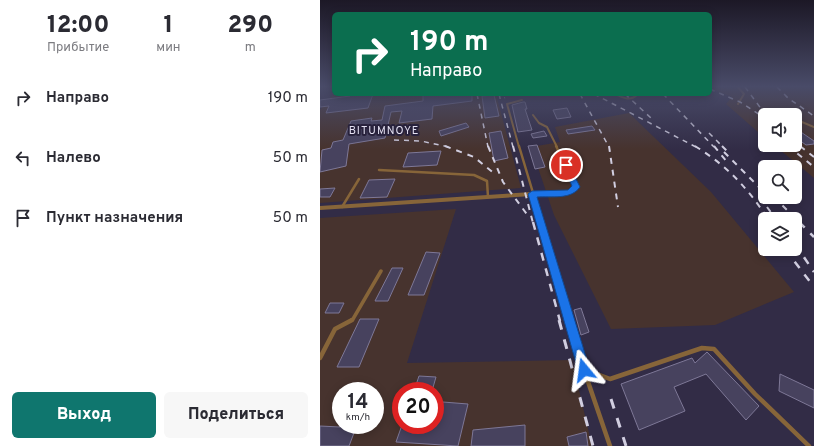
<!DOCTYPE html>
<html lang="ru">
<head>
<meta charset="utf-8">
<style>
	:root { --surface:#fff; --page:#f7f7f7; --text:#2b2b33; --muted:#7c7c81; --accent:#0f766e }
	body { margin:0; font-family:Overpass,sans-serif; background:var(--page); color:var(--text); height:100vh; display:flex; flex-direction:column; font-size:15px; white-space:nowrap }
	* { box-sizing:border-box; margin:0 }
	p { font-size:13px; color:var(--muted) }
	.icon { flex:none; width:22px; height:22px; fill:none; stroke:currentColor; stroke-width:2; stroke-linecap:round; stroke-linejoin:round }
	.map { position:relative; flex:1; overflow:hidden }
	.sheet { display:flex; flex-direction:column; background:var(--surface); width:320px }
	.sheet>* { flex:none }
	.hud { position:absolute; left:12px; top:12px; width:380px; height:84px; border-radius:6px; box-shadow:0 2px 10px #0003; background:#0b6e4f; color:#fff; overflow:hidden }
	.fabs { position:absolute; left:438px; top:108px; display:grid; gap:8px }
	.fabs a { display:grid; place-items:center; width:44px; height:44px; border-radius:6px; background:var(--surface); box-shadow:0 2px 10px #0003; font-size:20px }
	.speed { position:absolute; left:12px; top:382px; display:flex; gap:8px; font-size:20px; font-weight:700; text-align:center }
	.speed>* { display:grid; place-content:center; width:52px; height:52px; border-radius:50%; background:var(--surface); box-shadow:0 2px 10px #0003; line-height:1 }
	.speed small { font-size:10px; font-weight:400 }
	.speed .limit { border:6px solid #d22; background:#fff; color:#111 }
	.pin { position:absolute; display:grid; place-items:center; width:34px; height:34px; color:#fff; margin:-17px; border:2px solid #fff; border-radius:50%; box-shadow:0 1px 4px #0007 }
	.me { position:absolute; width:44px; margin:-22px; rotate:344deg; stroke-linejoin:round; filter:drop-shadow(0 0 3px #0008) }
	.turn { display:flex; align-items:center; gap:14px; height:84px; padding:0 12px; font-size:18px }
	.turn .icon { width:52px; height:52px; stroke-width:2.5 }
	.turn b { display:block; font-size:28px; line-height:34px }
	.eta { display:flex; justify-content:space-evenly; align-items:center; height:68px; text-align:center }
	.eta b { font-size:24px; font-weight:800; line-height:28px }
	.action { display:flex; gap:8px; margin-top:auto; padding:8px 12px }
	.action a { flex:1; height:46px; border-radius:6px; background:var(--accent); color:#fff; font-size:16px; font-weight:800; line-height:46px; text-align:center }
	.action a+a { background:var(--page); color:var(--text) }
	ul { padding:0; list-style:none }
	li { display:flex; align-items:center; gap:12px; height:60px; padding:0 12px }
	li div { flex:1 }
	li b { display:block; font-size:15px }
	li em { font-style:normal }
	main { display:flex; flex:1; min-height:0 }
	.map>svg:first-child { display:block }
	.industrial { fill:#47332e; fill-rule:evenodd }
	.building { fill:#47425e; stroke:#7e7897 }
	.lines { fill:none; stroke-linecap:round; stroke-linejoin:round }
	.path { stroke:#8e899f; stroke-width:1; stroke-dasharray:1.5 1.5; stroke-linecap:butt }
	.lane-far3 { stroke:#876539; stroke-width:2 }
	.lane-far2 { stroke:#876539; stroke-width:2.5 }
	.lane-far1 { stroke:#876539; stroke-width:3.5 }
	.lane { stroke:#876539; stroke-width:4.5 }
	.street { fill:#876539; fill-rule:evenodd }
	.rail-far3 { stroke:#d1cee0; stroke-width:1.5; stroke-dasharray:5 5; stroke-linecap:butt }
	.rail-far2 { stroke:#d1cee0; stroke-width:2; stroke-dasharray:6 6; stroke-linecap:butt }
	.rail-far1 { stroke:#d1cee0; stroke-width:2.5; stroke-dasharray:8 8; stroke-linecap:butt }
	.rail { stroke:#d1cee0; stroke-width:3; stroke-dasharray:10 10; stroke-linecap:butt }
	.route { fill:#1a73e8; stroke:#114b97 }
	.labels { text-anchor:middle; stroke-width:4; stroke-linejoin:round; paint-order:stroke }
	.far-quarter-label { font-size:11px; letter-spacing:1px; fill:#e4e1f2; stroke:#28223c }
</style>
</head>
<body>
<main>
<section class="sheet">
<div class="eta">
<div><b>12:00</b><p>Прибытие</p></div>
<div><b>1</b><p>мин</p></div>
<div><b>290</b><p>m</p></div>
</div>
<ul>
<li><svg class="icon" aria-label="right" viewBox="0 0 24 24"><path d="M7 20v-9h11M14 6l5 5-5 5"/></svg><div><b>Направо</b></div><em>190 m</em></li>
<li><svg class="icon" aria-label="left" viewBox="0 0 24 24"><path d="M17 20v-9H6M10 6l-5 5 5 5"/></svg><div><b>Налево</b></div><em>50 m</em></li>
<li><svg class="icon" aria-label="arrive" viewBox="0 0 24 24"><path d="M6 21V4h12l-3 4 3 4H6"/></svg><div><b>Пункт назначения</b></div><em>50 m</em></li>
</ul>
<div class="action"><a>Выход</a><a>Поделиться</a></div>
</section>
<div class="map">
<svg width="494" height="446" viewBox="0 0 494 446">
	<rect width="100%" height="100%" fill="#322c46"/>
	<path class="industrial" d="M494,87V178L454,145H475V115H445V138L406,104L412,97L390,88Z
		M14,93L176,94L201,188L0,203V110Z
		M309,113L391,192L474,292L395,325L291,329L234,215L211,147L240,142L235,127Z
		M136,209L87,363L252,360L272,446H0V218ZM21,391H55V425H21ZM81,391H115V425H81Z"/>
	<path class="building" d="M31,94H53L48,108L6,113L9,106L0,107V100L30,96Z
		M103,94H148L152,95V101L113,106L112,119L79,123L82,111L71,112L65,138L29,144L26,166L0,172L2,150L11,148L13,142L23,140L31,121L52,118L51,121L62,120L65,106L103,101Z
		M174,95L179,116L165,118L162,96Z
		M203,102H205L207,109H205L212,130L198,132L192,105Z
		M247,108L251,117L237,119L233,110Z
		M146,123L149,127L121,136L119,131Z
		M272,126L275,130L248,134L246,130Z
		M475,128L494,141V144L486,145L475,137Z
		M181,131L188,158L174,161L169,133Z
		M224,131L227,136L213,138L211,134Z
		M217,145L225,167L215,169L208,146Z
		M121,151L117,165L83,167L88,153Z
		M75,179L67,197L40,198L49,180Z
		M15,188L10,197H0V189Z
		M106,252L120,253L104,295H88Z
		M72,268H83L68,301H55Z
		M10,303H24L19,313H5Z
		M261,308L269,332L261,335L254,310Z
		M40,319H59L39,367H17Z
		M387,352L439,406L426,420L386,374L354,387L365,411L319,430L301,384L372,358L375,363Z
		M460,374L494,390V408L459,391Z
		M99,376L116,377L112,391H94Z
		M123,402L148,404L138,446L76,442L82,425L116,426Z
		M21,425H37L29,446H0V426L20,427Z
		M205,425V446H151L153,430Z
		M266,432L268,446H249L247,437Z"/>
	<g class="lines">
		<path class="path" d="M184,94L185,100"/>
		<path class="lane-far3" d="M418,87L424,94L418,104
			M295,94C304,98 310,102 318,94
			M213,115L219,123L227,127L237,147
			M482,122L494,127
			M199,147L187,104L202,100"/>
		<path class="lane-far2" d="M199,146L222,223
			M59,170L154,175L167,181L168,197
			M212,194L250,192L256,187L236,146
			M22,207L39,179"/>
		<path class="lane-far1" d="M221,222L250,321
			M30,321L33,319L61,271"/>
		<path class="lane" d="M250,320L264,369L290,379L382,348L394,349L435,394L489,446
			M0,358L15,329L32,320
			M264,370L290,446"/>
		<path class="street" d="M212,192L215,194L212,196L0,210V206Z"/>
		<path class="rail-far3" d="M425,87L445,114
			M457,87L468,98L494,116
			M390,89L420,102L445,118
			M157,94L168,147
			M179,94L193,147
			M260,94L289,147
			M274,94L376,147
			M305,94L331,118
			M343,94L394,147
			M389,133L403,147
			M74,140L101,141L129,147
			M475,142L481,147
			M467,145L469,147"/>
		<path class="rail-far2" d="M125,146L154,157L175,174
			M168,146L183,182L209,217
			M193,146L213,223
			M289,146L298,207
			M375,146C407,166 427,187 448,219
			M394,146L407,162
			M402,146L410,154
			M468,146L494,167
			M480,146L494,157
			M404,152L445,193
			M454,197L480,223
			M447,207L456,219"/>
		<path class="rail-far1" d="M213,222L240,321
			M479,222L494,237
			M475,244L494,272
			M465,249L494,287"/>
		<path class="rail" d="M239,320L273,446
			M291,399L306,446"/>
	</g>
	<linearGradient id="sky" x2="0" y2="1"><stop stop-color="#1c1826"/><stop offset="0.58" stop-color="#494b68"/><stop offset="1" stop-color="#494b68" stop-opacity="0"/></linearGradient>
	<rect width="494" height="149" fill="url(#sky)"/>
	<path class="route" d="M243,163H248L260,187C251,200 232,196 217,197L270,370L269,374L264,376L259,374L258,370L208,194L212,191L248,190L252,186L242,165Z"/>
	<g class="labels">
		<g class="far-quarter-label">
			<text x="64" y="134">BITUMNOYE</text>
		</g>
	</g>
</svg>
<div class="fabs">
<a><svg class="icon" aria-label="sound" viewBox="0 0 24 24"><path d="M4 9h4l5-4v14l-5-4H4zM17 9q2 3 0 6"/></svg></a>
<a><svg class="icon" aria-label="search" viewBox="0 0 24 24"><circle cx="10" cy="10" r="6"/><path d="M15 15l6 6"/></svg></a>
<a><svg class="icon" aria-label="layers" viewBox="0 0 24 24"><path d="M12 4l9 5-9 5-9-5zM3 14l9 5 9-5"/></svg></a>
</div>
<div class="speed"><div>14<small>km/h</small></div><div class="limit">20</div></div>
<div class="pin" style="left:246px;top:165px;background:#d93025"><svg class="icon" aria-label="arrive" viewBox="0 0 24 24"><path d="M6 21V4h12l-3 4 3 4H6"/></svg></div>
<svg class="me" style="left:264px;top:370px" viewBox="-20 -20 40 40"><path d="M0-17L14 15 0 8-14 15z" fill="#1a73e8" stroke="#fff" stroke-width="4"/></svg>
<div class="hud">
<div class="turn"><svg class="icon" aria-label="right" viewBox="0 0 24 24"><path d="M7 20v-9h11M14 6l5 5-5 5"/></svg><div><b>190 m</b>Направо</div></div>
</div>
</div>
</main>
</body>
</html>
